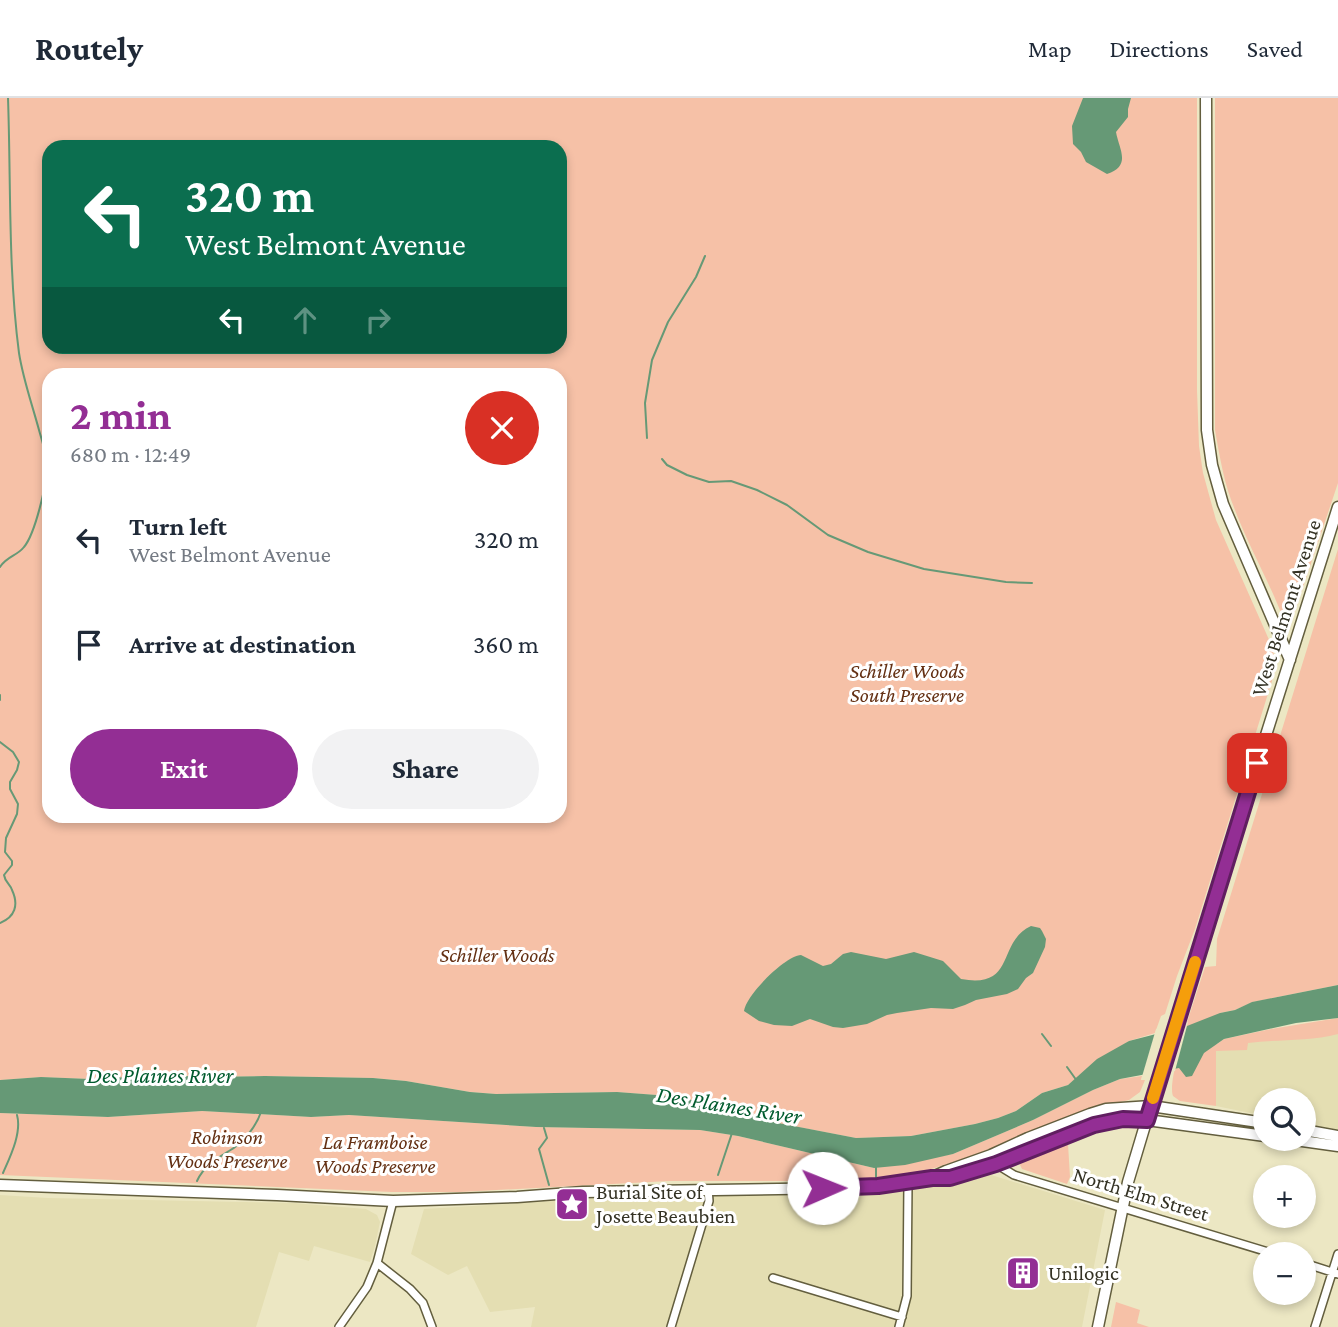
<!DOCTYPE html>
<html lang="en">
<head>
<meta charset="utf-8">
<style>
	:root { --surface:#fff; --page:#f2f2f3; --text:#1f2937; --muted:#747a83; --line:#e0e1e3; --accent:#932e94 }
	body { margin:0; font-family:"Crimson Pro",serif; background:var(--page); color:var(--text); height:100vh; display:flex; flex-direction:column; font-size:26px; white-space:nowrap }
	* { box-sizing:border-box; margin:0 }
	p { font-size:23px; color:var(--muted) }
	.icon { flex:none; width:38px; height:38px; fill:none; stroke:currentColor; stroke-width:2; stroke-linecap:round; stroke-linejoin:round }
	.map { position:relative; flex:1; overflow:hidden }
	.drawer { position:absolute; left:42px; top:270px; width:525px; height:455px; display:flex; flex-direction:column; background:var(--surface); border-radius:21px; box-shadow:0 4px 10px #0003 }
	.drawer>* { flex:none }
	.banner { position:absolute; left:42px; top:42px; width:525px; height:214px; border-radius:21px; box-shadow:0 4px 10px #0003; background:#0b6e4f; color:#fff; overflow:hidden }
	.buttons { position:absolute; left:1253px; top:990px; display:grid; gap:14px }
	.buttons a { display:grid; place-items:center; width:63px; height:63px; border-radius:50%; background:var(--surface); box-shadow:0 4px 10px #0003; font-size:35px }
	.pin { position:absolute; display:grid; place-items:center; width:60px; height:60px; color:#fff; margin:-30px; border-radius:14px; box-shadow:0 4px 10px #0006 }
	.me { position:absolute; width:77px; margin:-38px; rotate:89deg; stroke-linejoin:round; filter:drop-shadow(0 0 5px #0008) }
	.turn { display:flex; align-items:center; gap:24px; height:147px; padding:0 28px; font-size:32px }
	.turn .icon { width:91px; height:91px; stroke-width:2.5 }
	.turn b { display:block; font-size:49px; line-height:60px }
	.lanes { display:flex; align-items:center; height:66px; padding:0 28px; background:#0003; justify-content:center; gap:35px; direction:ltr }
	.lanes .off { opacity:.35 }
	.round { display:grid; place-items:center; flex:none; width:74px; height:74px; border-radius:37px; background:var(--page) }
	.headline { display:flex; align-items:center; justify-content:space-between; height:119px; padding:0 28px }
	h1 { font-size:42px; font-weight:700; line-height:52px; color:var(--accent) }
	.action { display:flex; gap:14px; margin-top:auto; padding:14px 28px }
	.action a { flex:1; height:80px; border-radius:42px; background:var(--accent); color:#fff; font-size:28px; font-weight:700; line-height:80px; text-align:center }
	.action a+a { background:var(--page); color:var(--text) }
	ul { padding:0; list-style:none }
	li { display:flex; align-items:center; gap:21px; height:105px; padding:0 28px }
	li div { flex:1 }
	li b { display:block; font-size:26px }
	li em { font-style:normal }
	header { display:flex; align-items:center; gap:42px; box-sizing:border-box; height:98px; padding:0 35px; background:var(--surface); border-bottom:2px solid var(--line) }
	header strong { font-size:33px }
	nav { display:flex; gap:38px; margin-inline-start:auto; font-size:24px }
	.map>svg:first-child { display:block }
	.built { fill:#e4deb2 }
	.green { fill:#f6c1a7; fill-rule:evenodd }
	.water { fill:#669976 }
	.pier { fill:#ece7c3 }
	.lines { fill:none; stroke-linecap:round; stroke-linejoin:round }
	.stream { stroke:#669976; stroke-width:2 }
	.street-casing { stroke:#635e3e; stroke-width:10 }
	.secondary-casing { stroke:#635e3e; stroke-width:13 }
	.street { stroke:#fff; stroke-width:7 }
	.secondary { stroke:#fff; stroke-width:10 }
	.route-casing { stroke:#601e60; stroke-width:18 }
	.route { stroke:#932e94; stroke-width:12 }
	.slow { stroke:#f59e0b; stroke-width:12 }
	.labels { text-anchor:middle; stroke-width:6; stroke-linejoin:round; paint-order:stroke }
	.street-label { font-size:21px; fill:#343224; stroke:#fff }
	.park-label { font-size:21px; font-style:italic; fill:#643013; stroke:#fff }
	.poi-label { font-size:21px; fill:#343224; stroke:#fff; text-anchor:start }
	.water-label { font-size:23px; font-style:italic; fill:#005b2e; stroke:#fff }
</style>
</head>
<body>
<header>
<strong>Routely</strong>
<nav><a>Map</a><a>Directions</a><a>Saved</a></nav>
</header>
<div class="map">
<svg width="1338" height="1229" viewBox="0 0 1338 1229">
	<rect width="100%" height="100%" fill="#ece7c3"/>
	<path class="built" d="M1338,920V1032L1304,1026V1003H1265V1018L1216,1008V946Z
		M988,1076L1105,1112L1082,1229H531L535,1209L490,1214L467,1168L448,1177L411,1156L424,1111L604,1100L694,1097L846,1098L880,1096L940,1086Z
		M0,1097L48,1100L293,1105L366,1111L377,1117L380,1124L375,1148L370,1164L314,1148L309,1163L279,1154L256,1229H0Z"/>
	<path class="green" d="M0,0H1197V292L1199,348L1203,375L1216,422L1270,544L1275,560V573L1195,831L1177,878L1165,916L1161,918L1155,935L1129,943L1083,975L1068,987L1042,995L1016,1013L998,1020L975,1026L911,1038L856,1040L772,1024L714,1006L670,998L617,994L496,996L470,994L406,983L373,980L265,978L204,979L166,977L90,981L41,979L0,982ZM49,49H560V248H49ZM49,276H560V718H49Z
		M1215,0H1338V385L1290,528L1288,529L1286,528C1272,488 1250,452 1235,412C1224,386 1220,360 1215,332Z
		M1338,451V887L1253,904L1235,912L1220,915L1217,946L1224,941L1271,931L1338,920V936C1308,944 1278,941 1248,945L1247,952L1216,953V1008L1180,1003L1173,998C1166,981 1198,892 1205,869L1216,868L1217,841Z
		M1142,978L1141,982H1145L1140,994L1129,1002L1094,1010L964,1061L931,1071L903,1077L871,1081L836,1083H669L460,1094H392L0,1077V1015L108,1019L202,1013L311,1019L349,1017L536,1029L700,1032L738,1038L874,1070L953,1056L1033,1022L1093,992L1120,981Z
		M1068,1046L1070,1079L1067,1086L1022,1071L1020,1067L1022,1063Z
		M1116,1204L1140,1212L1137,1225L1149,1229H1111Z"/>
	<path class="water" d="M1083,0H1131L1128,11V19L1116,34C1119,51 1132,68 1107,76L1086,64L1081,54L1073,46L1072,28Z
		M1031,828L1040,830L1042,833L1046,841L1045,849L1033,875L1026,880L1018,891L1007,896L976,902L965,907L953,911L931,910L897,915L887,917L867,926L843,930L833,929L810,921L792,928L774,927L759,923L744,913C746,897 785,858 801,857L823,868L831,866L843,856L851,854L886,861L914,854L943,863L961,881C1017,891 996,844 1031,828Z
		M1338,887V920L1296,925L1224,941L1204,955L1192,978L1186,979L1179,970L1120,981L1093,992L1033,1022L953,1056L905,1067L874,1070L738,1038L700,1032L536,1029L349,1017L311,1019L202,1013L108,1019L0,1015V982L41,979L90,981L166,977L204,979L265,978L373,980L406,983L470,994L496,996L617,994L670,998L714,1006L773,1024L856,1040L911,1038L975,1026L998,1020L1016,1013L1042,995L1068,987L1097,961L1129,943L1187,928L1220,915L1235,912L1252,904Z"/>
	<path class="pier" d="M1188,924L1175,973L1141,982L1156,931Z"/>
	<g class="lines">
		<path class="stream" d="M647,340L645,305L652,262L668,224L696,179L705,158
			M662,361L667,367L687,377L709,384L731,383L757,392L787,407L828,437L868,454L924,471L1006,484L1032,485
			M0,469C7,458 17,458 24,449C35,436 47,386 47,368C47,356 42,343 39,332C32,306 23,281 19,255C8,171 11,85 8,0
			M0,597V602
			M0,644L13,654L19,664L17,672L10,684V691L18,706L17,716L6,740L5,754L12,763V767L4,777C5,784 10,786 12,792C19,807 15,819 0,825
			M1042,936L1051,948
			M1067,969L1077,983
			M544,1030L547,1040L539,1051L549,1087
			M3,1075C10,1059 22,1035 17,1017
			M718,1077L732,1035
			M876,1080V1067
			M197,1083C204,1068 216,1061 229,1053C243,1045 256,1029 261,1014"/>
		<g class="street-casing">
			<path id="street" d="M996,1066L1014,1077L1278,1157
				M377,1165L410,1191L423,1205L432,1229
				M1304,1165L1338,1176
				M773,1180L902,1219
				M339,1229L367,1189L377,1165L393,1103
				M671,1229L709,1103L708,1091
				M899,1229L907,1198L908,1085
				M1315,1229L1338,1156"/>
		</g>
		<g class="secondary-casing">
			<path id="secondary" d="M1206,0L1207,332L1212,367L1223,406L1290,562
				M1304,1032L1338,1038
				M1288,1041L1338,1048
				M935,1078L946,1073L991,1057L1028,1040L1090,1016L1106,1011L1151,1008L1265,1025
				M0,1087L277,1097L393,1103L517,1099L583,1094L844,1090L908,1085L932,1080H950L996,1066L1094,1026L1123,1021L1147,1022L1265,1038
				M1098,1229L1128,1084L1184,897L1338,409"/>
		</g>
		<use href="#street" class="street"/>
		<use href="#secondary" class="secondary"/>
	</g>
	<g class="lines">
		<g class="route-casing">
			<path id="route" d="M823,1090L878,1088L932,1080H950L996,1066L1094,1027L1123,1021L1147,1022L1257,665"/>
		</g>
		<use href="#route" class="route"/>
		<path class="slow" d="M1153,1000L1195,864"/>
	</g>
	<defs>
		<g id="sight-square" transform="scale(1.75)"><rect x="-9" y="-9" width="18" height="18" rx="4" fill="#932e94" stroke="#fff"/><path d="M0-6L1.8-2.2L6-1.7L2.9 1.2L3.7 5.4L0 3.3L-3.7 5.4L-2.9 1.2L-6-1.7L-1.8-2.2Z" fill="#fff"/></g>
		<g id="building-square" transform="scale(1.75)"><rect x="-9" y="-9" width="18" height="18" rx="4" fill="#932e94" stroke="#fff"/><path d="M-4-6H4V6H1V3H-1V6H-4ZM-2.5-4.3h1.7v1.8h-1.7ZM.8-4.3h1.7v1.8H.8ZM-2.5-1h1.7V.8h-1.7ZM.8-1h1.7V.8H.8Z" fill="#fff"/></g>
	</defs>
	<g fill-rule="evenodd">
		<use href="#sight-square" x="572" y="1106"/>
		<use href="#building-square" x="1023" y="1175"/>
	</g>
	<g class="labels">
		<g class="street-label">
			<text transform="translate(1286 510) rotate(-72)" y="7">West Belmont Avenue</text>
			<text transform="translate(1141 1096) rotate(17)" y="7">North Elm Street</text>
		</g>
		<g class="park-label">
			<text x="907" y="580">Schiller Woods<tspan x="907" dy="24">South Preserve</tspan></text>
			<text x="497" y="864">Schiller Woods</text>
			<text x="227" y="1046">Robinson<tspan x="227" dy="24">Woods Preserve</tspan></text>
			<text x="375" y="1051">La Framboise<tspan x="375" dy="24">Woods Preserve</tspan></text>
		</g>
		<g class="poi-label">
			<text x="596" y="1101">Burial Site of<tspan x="596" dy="24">Josette Beaubien</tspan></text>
			<text x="1048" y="1182">Unilogic</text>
		</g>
		<g class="water-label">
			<text x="160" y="985">Des Plaines River</text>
			<text transform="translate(729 1007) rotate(9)" y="8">Des Plaines River</text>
		</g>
	</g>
</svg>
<div class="buttons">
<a><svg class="icon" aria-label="search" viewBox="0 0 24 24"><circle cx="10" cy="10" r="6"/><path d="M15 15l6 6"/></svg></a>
<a>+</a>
<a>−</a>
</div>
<div class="pin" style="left:1257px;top:665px;background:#d93025"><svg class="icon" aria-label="arrive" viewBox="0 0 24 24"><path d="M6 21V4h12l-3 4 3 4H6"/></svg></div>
<svg class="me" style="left:823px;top:1090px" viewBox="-20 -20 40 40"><circle r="19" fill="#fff"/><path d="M0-13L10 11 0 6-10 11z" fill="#932e94"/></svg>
<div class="banner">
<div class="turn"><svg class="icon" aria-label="left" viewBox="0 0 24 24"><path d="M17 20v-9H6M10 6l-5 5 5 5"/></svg><div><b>320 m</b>West Belmont Avenue</div></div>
<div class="lanes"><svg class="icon" aria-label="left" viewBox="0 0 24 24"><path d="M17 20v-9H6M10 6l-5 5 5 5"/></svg><svg class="icon off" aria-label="ahead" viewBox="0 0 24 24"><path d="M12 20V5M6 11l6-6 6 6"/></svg><svg class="icon off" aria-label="right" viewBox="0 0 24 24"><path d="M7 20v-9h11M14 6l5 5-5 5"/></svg></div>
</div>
<section class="drawer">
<div class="headline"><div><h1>2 min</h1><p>680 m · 12:49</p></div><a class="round" style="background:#d93025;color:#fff"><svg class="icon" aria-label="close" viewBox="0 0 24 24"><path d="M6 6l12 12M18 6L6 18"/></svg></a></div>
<ul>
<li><svg class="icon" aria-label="left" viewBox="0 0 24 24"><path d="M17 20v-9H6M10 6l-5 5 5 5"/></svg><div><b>Turn left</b><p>West Belmont Avenue</p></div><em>320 m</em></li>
<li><svg class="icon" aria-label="arrive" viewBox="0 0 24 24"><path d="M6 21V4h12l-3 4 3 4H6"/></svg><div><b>Arrive at destination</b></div><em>360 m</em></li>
</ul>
<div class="action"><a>Exit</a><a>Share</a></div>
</section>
</div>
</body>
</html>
